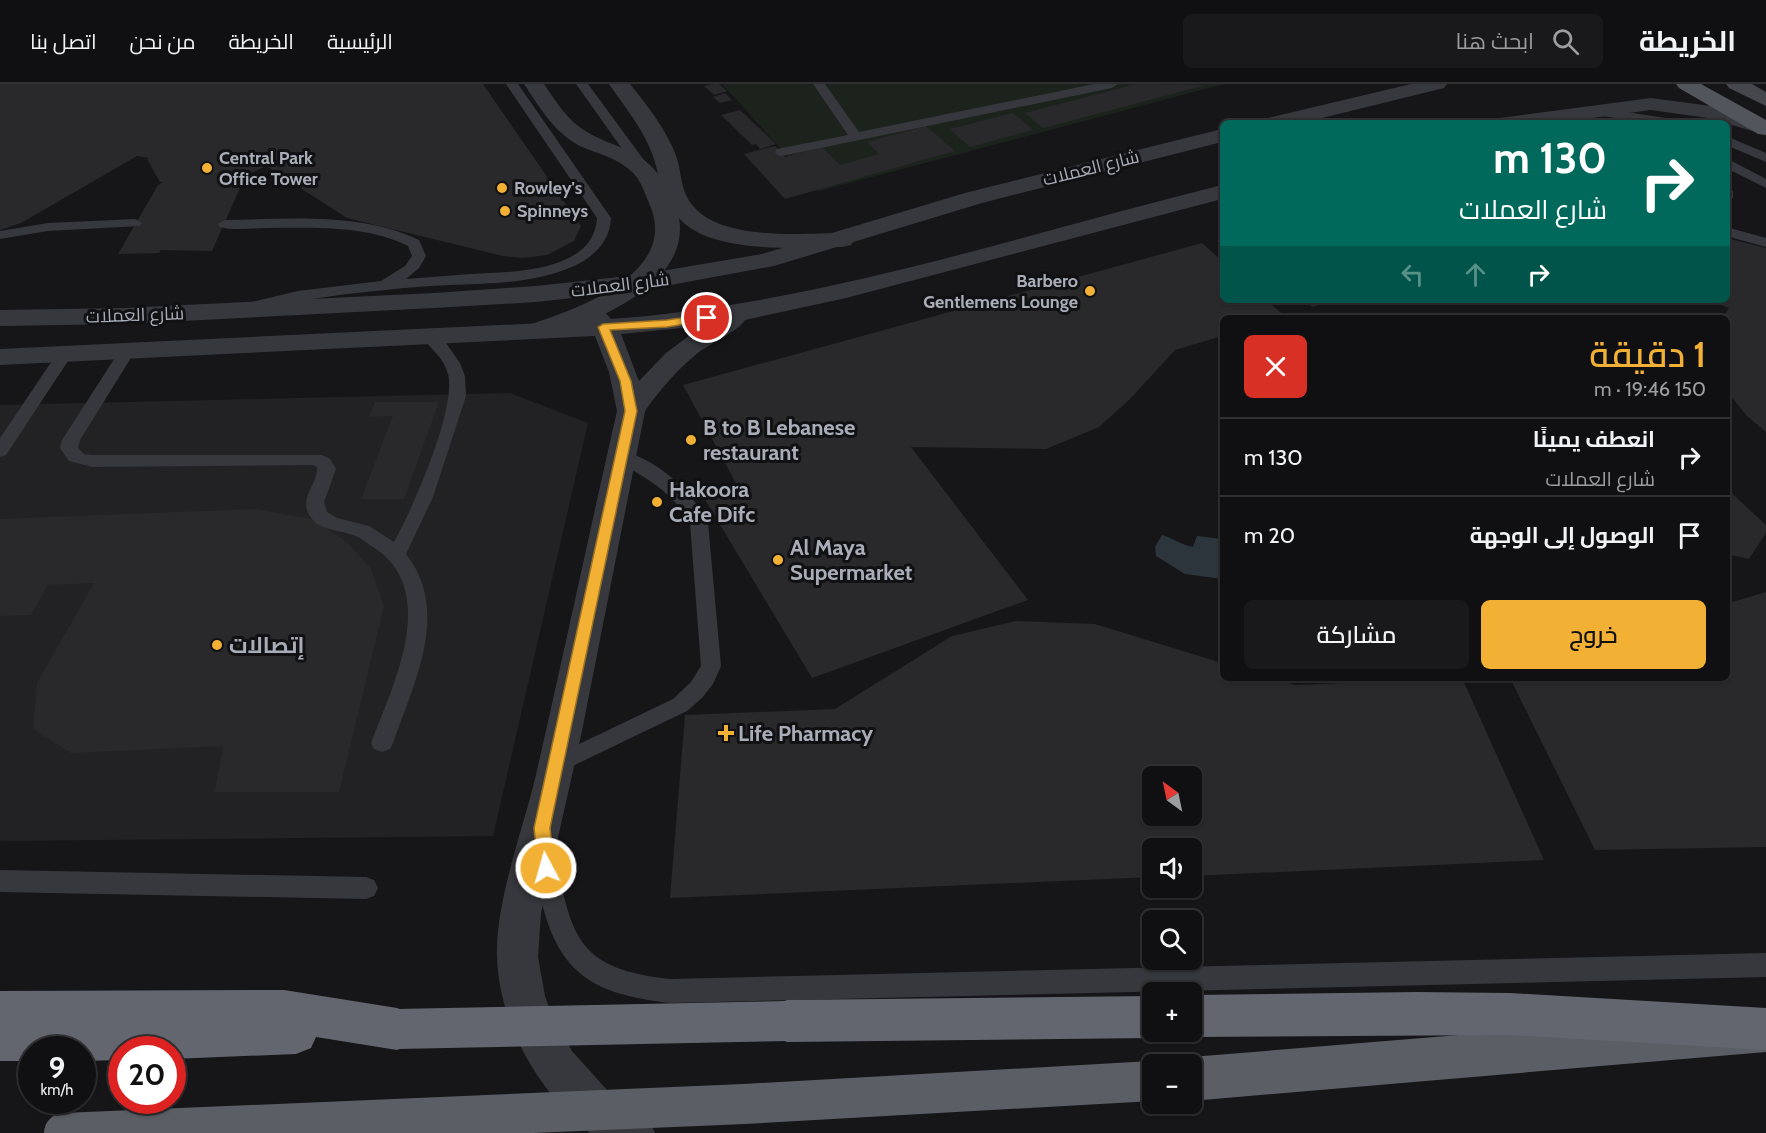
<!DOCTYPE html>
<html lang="ar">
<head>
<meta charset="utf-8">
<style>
	:root { --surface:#101012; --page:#19191b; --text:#f1f3f6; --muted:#9c9d9f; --line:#303032; --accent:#f2b134 }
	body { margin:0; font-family:Cabin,Cairo,sans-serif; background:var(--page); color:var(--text); direction:rtl; height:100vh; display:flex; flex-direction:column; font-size:22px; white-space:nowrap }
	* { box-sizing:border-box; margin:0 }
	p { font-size:20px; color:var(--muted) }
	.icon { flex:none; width:33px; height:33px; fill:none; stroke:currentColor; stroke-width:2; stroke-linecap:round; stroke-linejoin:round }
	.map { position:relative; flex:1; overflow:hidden; direction:ltr }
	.drawer { position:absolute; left:1220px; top:231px; width:510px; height:366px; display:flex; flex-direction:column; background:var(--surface); border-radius:9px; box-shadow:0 2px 4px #0004,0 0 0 2px var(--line); direction:rtl }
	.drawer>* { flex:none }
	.guide { position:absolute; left:1220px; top:36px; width:510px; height:183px; border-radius:9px; box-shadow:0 2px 4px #0004,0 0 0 2px var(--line); direction:rtl; background:#00695c; color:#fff; overflow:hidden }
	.needle { width:39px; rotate:327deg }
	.tools { position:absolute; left:1142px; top:682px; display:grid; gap:12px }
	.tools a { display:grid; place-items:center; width:60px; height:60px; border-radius:9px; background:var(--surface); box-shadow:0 2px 4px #0004,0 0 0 2px var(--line); font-size:30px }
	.speed { position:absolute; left:18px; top:952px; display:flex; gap:12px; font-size:30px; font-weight:700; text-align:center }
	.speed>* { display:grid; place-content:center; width:78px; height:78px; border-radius:50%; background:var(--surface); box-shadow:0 2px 4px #0004,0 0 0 2px var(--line); line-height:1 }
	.speed small { font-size:15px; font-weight:400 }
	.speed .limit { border:9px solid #d22; background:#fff; color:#111 }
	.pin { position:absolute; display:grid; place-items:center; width:51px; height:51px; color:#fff; margin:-26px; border:3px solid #fff; border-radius:50%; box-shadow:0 2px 6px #0007 }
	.me { position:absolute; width:66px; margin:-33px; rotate:354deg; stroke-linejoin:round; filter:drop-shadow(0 0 4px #0008) }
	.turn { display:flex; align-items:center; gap:21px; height:126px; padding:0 24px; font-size:27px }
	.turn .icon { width:78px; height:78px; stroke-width:2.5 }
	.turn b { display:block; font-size:42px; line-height:51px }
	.lanes { display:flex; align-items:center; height:57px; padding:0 24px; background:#0003; justify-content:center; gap:30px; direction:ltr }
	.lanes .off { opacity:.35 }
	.round { display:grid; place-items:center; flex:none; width:63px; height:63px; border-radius:9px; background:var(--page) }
	.headline { display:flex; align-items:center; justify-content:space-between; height:102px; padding:0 24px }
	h1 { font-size:36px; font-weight:600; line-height:45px; color:var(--accent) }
	.button { display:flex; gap:12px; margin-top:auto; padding:12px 24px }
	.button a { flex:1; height:69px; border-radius:9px; background:var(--accent); color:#111; font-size:24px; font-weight:600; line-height:69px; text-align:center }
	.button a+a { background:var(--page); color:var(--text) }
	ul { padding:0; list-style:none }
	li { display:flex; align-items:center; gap:18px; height:78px; padding:0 24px; border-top:2px solid var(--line) }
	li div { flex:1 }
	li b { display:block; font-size:22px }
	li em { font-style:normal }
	header { display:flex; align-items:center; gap:36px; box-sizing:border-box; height:84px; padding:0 30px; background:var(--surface); border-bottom:2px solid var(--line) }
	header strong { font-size:28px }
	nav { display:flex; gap:33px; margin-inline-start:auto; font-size:21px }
	.search { width:420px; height:54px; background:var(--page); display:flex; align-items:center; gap:15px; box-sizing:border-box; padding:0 21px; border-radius:9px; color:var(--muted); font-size:22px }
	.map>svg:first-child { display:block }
	.built { fill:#222225 }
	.green { fill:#1c231d }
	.water { fill:#2c353c }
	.building { fill:#29292c; fill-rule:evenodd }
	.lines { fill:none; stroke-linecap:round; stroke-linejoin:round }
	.service { fill:#37383d; fill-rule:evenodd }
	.minor { fill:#37383d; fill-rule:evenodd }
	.tertiary { fill:#37383d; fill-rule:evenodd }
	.secondary { fill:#45474d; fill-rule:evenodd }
	.primary { fill:#53555c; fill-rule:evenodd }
	.trunk { fill:#5b5e65; fill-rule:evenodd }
	.motorway { fill:#63666e; fill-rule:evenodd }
	.trunk-bridge { stroke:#5b5e65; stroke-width:40 }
	.motorway-bridge { stroke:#63666e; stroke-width:40 }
	.route { fill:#f2b134; stroke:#9d7322; stroke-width:1.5 }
	.poi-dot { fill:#f2b134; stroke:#111113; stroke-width:2 }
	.labels { text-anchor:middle; stroke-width:6; stroke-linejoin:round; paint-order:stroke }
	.far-poi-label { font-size:18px; font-weight:bold; fill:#a8adb8; stroke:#111113; text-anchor:start }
	.far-street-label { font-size:18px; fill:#a8adb8; stroke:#111113 }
	.poi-label { font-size:22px; font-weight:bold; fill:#a8adb8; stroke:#111113; text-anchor:start }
</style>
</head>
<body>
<header>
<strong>الخريطة</strong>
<div class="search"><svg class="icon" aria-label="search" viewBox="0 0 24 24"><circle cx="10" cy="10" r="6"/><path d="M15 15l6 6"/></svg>ابحث هنا</div>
<nav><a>الرئيسية</a><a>الخريطة</a><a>من نحن</a><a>اتصل بنا</a></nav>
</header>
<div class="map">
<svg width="1766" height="1049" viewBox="0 0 1766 1049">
	<rect width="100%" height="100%" fill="#161618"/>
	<path class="built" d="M510,309L588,339L493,752L0,757V321Z"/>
	<path class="green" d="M722,0H1224L819,107Z"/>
	<path class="water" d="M1162,451C1173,454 1181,461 1193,463L1197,452L1222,455V495L1185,490L1156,472L1155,463Z"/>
	<path class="building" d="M0,0H483L581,142L574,157L547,171L523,174L503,172L347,134L266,82L241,94L240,97H243L212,167L161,166L159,169L118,170L158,101L163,98H160L147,75L149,74L137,72L21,139L0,146Z
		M713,0H719L727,7L714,11L704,2Z
		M1136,0L1206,1L1043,44L1025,29Z
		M725,9L732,16L720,19L713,13Z
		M740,26L776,60L760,65L756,60L752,61L721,31Z
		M1013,29L1033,46L970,63L950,45Z
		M926,42L955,67L785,115L744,70L775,62L785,73L822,63L840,81L879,70L867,58Z
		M1726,154L1766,164V348L1747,332L1726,306V234H1722L1729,224L1707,216H1726Z
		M1202,159L1222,177V216H1266L1287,234H1222V252L1175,266L1130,315L1099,343L1046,365L911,363L1028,516L812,594L704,414L738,403L683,301Z
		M1304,216H1335V217L1312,223Z
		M375,318H439L404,415H361L393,332L369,333Z
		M1726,404L1766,441V449L1749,475L1726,470Z
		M257,425L311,435L346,457L371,485L384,522L339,708H215L223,662L71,669L33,645L37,599L94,499L48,501L31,531L0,532V435Z
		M1766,508V763L1595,766L1510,594H1726V520Z
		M1016,537L1095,540L1222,579V594H1271L1295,601L1462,594L1544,776L1191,792V765H1152V793L670,814L685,631L835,625L952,552ZM1152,693H1191V732H1152Z"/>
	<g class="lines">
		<path class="service" d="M506,0H518L611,134C610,157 594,173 574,182C531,202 476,199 430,202C368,207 308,213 248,228L243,226L240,223L243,220L298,207L381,197L405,182L412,172L408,162C366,141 313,144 266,144C252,144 234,147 220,143L218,140L225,136C288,135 361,128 419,156L426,172L419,184L406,195C427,193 449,192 470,190C510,188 594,189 597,134Z
			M576,0H588L652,87L650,90H640Z
			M813,0H825L859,48L1094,0H1118L1112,4L782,72L777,71L775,68L777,65L848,51Z
			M1594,23L1672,35L1678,39H1647L1590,30L1588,27Z
			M1726,52L1766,69V78L1726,61Z
			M1726,74L1766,95V104L1726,84Z
			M1726,103L1733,107V114L1726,118Z
			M135,135L142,139L140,142L48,147L0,155V147L48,139Z
			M1726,143L1766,154V163L1726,152Z
			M430,248L436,250L446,259L460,279L465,292L466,312L433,413L406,470C451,527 414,599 393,659L390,665L382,668L374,665L371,659C393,601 441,506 373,463C367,459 360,453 353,451C336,445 314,447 307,426C302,411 319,397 317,383L313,381L92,383L69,377L60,364L62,356L120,266H132L134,269L80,356L78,364L84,370L92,371H322L330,375L336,385L324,418L327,428L337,434L369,442L394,458C412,426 457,324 448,290C444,273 431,266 422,253Z
			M64,266L72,271L6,371L0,373V354L58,268Z
			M621,366C657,376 692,406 708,439L721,582L713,600L702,614L687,627L556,690L548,687L545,681L548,675L673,615L691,598L701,582L690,439C674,408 644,393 615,376L612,372L615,368Z
			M545,762L553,765L556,772C571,856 580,885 670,895L1766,869V893L670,919C595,910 559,892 541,815C538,800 530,779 537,765Z
			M0,786L366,793L374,796L378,804L374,812L366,815L0,808Z"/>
		<path class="minor" d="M524,0H544C556,18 568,37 587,48C612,63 640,65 658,90C651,54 629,29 609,0H630C647,21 665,44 675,69C681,83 680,100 687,113C711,159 799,149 842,149L851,151L854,156L851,161L842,163C799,164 709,170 679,134C689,191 619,226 576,242C561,248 544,257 528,253L524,247L528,241C578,225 681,189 649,119C644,107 641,96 631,87C617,74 599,70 582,63C555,50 540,24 524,0Z"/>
		<path class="tertiary" d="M1411,0H1447L1444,4L1302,39H1265L1268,34Z
			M1651,14L1711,22L1766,38V51L1708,34L1651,26L1556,39H1497L1500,34L1508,33Z
			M1222,45V58L982,119L774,182L638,207L536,218L434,224L124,240L0,242V226L124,224L434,209L536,202L638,191L762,170L965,109Z
			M1222,101V115L846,214L745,236C738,247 712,259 699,268C678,285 660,305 645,327L582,647L541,829L538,873L545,912L551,929L572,967L607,1006L627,1021L648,1033L655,1049H590C538,1008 499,939 497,873C495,820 522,748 535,695C563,573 589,450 617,327L609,288L595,252L0,281V265L585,237L578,228L582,222C596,219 602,224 611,235C820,220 1020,151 1222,101ZM702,242L666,269L639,297L621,250Z"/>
		<path class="secondary" d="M1726,0H1752L1766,8V22L1729,4Z"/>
		<path class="primary" d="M1676,0H1701L1766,36V51L1758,50L1679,4Z"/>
		<path class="trunk" d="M1766,926V968L1191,1017V981H1175L1191,973Z"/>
		<path class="motorway" d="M284,906L397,924L412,930L418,945L412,960L397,966L316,953L311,964L296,970L172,975V966H122V976L82,977V966H32V977H0V907Z
			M1417,908L1510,909L1766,924V966L1510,951L1191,953L1179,948H1191V911Z
			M1152,912V948H1166L1152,954L787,958L772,952L766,937L772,922L787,916Z"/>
		<path class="trunk-bridge" d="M64,1049L744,1020L1152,997"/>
		<path class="motorway-bridge" d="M397,945L787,937"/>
	</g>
	<path class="route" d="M707,230L712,234L711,236L667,243L610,246L631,297L637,327L550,744L555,784L552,789L546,791L541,789L538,784L534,744L625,327L620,297L598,243L603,240L667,236Z"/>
	<g class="poi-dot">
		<circle cx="207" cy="84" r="6"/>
		<circle cx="502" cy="104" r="6"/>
		<circle cx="505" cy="127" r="6"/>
		<circle cx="1090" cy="207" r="6"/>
		<circle cx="691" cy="356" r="6"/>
		<circle cx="657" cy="418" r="6"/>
		<circle cx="778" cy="476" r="6"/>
		<circle cx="217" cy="561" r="6"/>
		<path d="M723 640h6v6h6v6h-6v6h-6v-6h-6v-6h6z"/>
	</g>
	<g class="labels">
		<g class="far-poi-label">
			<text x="219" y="80">Central Park<tspan x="219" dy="21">Office Tower</tspan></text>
			<text x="514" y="110">Rowley's</text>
			<text x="517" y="133">Spinneys</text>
			<text x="1078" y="203" text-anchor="end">Barbero<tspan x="1078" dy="21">Gentlemens Lounge</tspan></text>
		</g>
		<g class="far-street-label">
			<text transform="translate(1091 84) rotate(-14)" y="6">شارع العملات</text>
			<text transform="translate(620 201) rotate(-7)" y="6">شارع العملات</text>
			<text transform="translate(135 231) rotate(-2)" y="6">شارع العملات</text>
		</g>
		<g class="poi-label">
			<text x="703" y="351">B to B Lebanese<tspan x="703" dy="25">restaurant</tspan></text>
			<text x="669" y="413">Hakoora<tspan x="669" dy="25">Cafe Difc</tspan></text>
			<text x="790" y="471">Al Maya<tspan x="790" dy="25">Supermarket</tspan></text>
			<text x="229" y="569">إتصالات</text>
			<text x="738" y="657">Life Pharmacy</text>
		</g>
	</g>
</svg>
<div class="tools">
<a><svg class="needle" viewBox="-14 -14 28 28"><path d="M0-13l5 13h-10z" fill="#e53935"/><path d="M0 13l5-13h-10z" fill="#9c9d9f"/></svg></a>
<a><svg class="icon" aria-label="sound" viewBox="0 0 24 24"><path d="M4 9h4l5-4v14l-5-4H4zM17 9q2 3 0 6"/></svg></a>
<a><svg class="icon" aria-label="search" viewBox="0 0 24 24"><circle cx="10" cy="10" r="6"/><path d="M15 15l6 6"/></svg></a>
<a>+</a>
<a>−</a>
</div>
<div class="speed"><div>9<small>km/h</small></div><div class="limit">20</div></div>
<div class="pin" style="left:707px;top:234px;background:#d93025"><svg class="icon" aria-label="arrive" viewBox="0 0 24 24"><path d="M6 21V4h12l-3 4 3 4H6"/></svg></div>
<svg class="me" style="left:546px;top:784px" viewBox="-20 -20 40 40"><circle r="17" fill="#f2b134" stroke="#fff" stroke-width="3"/><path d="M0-11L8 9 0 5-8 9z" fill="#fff"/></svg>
<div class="guide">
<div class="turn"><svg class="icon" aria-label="right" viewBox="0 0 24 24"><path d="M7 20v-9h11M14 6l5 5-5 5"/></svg><div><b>130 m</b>شارع العملات</div></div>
<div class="lanes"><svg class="icon off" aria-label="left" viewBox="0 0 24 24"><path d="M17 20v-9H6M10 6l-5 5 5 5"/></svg><svg class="icon off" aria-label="ahead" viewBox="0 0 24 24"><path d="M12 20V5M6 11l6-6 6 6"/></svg><svg class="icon" aria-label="right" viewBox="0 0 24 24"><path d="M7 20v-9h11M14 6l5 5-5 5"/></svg></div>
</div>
<section class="drawer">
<div class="headline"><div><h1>1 دقيقة</h1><p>150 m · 19:46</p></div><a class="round" style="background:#d93025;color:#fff"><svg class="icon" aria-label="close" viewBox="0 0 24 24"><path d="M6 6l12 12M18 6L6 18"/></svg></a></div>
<ul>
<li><svg class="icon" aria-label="right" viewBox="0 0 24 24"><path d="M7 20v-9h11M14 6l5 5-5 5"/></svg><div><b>انعطف يمينًا</b><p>شارع العملات</p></div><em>130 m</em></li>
<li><svg class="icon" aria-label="arrive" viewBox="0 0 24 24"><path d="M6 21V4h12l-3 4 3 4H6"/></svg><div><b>الوصول إلى الوجهة</b></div><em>20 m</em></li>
</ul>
<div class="button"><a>خروج</a><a>مشاركة</a></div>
</section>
</div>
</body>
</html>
